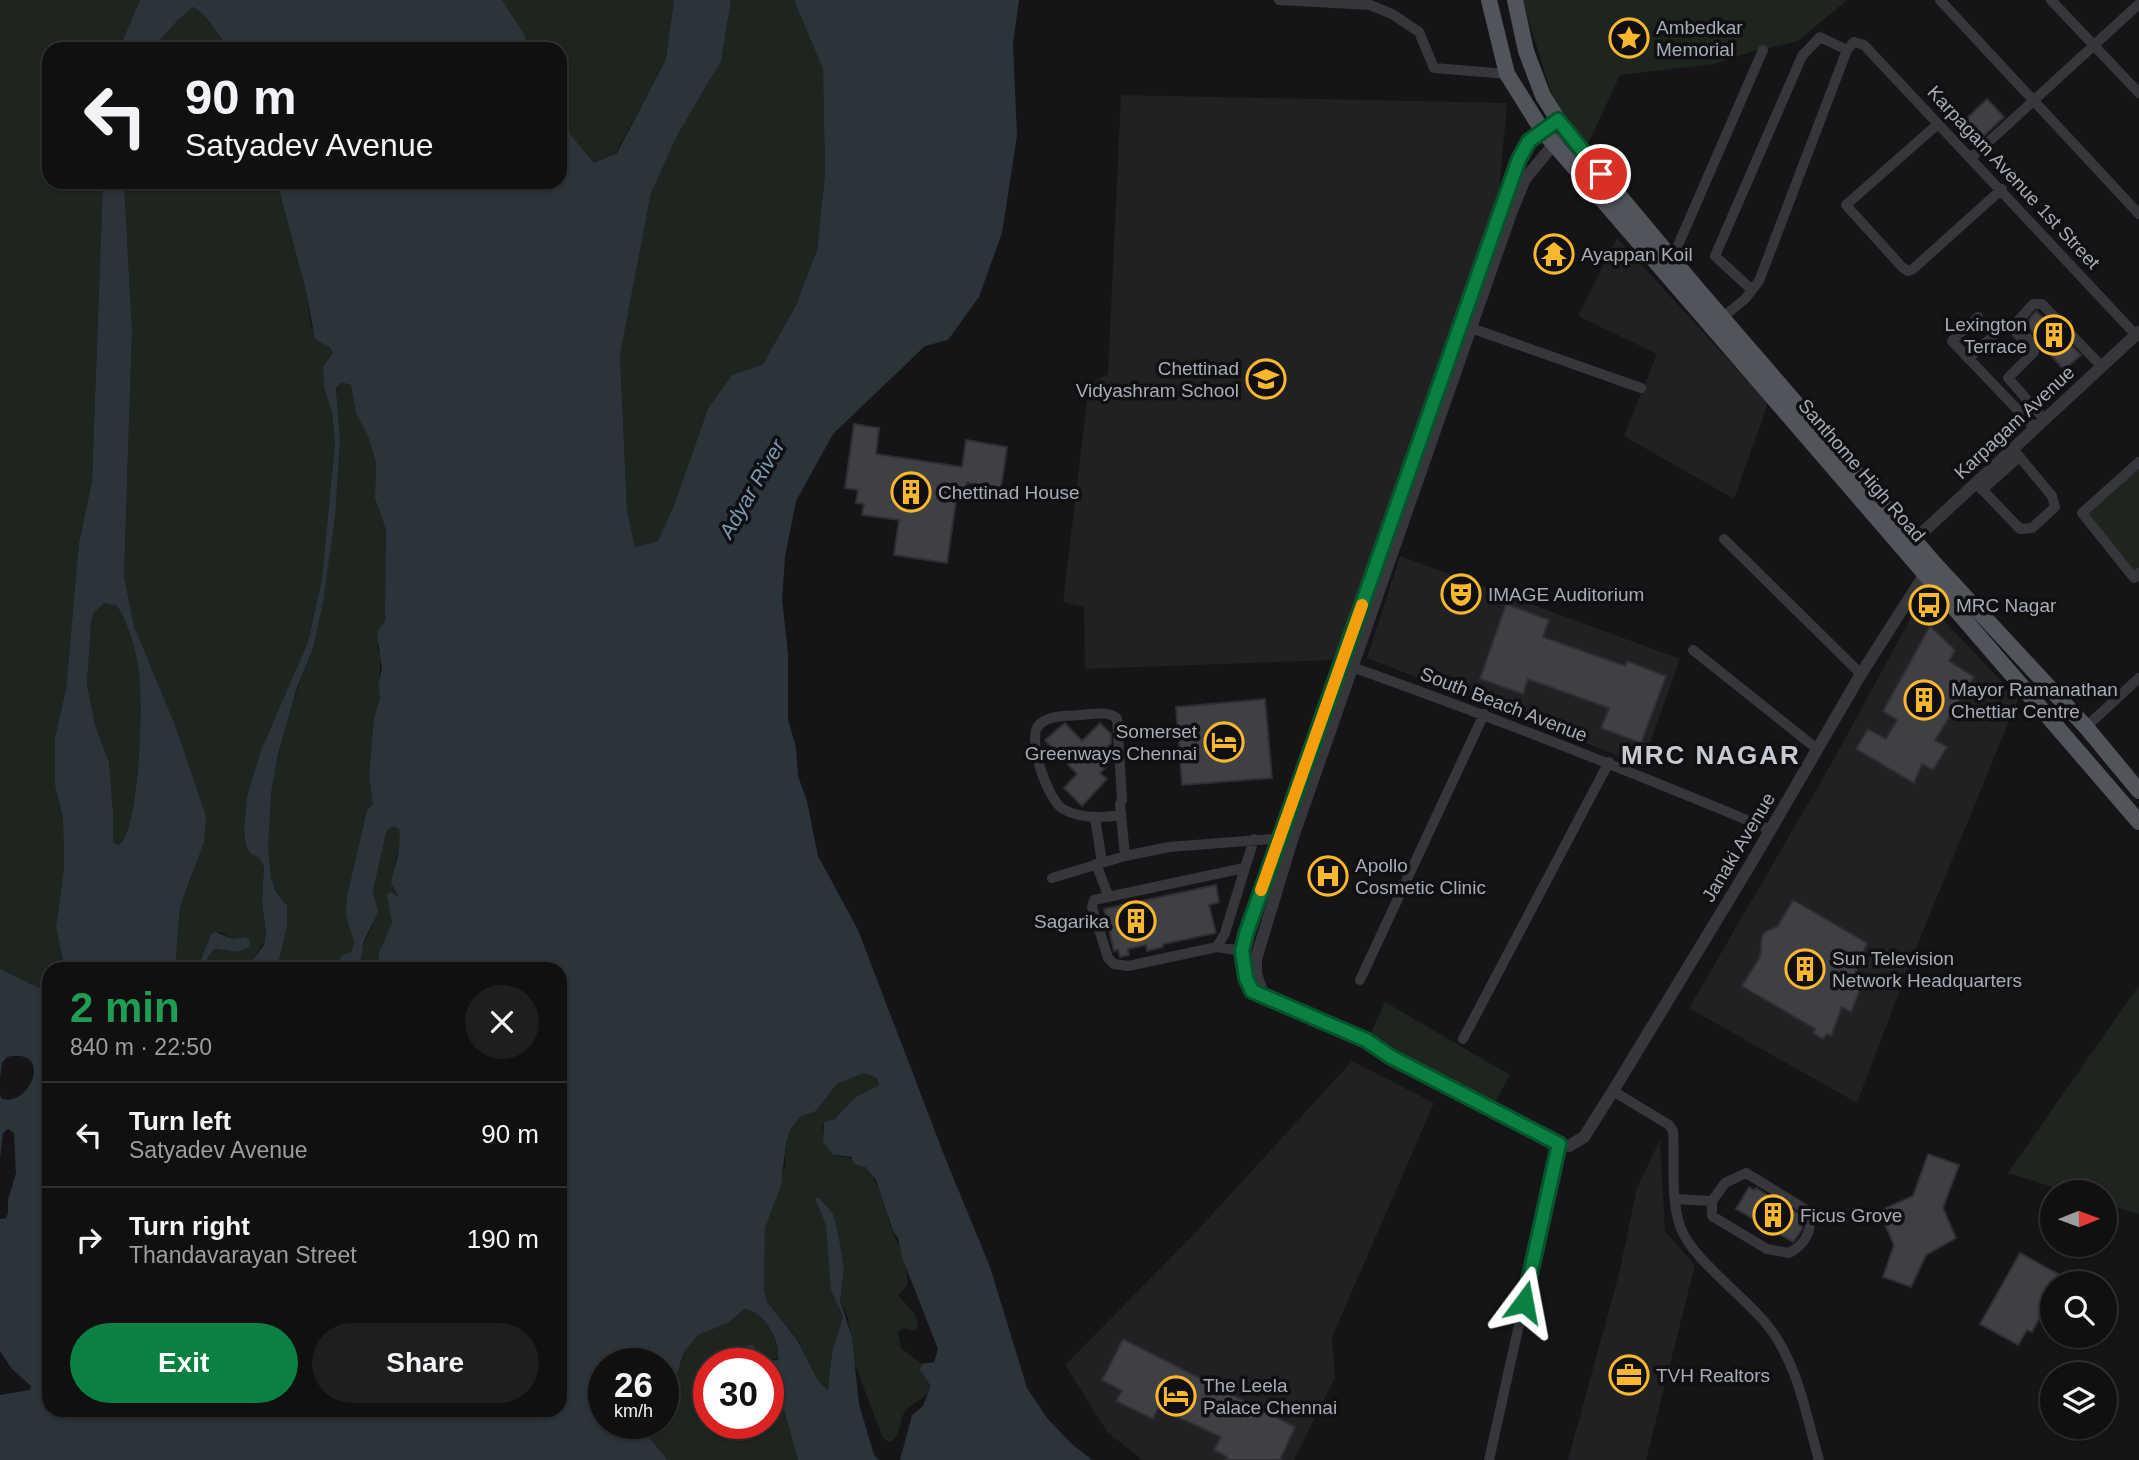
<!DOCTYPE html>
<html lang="en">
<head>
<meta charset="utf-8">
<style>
	:root { --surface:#101011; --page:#1e1e1f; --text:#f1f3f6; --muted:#9c9d9f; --line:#303031; --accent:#0b8043 }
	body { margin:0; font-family:Arial,sans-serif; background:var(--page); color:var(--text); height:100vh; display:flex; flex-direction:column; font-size:26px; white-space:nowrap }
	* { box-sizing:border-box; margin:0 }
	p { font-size:23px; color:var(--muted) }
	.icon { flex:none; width:38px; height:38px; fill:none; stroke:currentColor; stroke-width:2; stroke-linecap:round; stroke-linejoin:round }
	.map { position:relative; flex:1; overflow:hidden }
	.drawer { position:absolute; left:42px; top:962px; width:525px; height:455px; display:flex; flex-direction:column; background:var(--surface); border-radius:21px; box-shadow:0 2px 5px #0004,0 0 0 2px var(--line) }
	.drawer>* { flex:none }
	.hud { position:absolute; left:42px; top:42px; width:525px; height:147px; border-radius:21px; box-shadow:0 2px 5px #0004,0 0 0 2px var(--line); background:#101011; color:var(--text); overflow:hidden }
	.needle { width:46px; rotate:89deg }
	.controls { position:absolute; left:2040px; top:1180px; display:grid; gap:14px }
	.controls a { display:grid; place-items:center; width:77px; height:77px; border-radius:50%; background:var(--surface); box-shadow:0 2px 5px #0004,0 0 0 2px var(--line); font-size:35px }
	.speed { position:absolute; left:588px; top:1348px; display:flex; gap:14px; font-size:35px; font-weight:700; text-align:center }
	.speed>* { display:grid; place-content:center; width:91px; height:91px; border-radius:50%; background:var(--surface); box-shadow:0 2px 5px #0004,0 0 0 2px var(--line); line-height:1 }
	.speed small { font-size:18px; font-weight:400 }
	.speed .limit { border:10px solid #d22; background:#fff; color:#111 }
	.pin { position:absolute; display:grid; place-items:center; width:60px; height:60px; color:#fff; margin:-30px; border:4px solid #fff; border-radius:50%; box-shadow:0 2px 7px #0007 }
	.me { position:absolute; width:77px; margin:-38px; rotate:13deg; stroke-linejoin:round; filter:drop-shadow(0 0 5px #0008) }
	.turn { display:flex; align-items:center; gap:24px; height:147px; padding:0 28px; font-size:32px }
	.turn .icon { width:91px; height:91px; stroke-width:2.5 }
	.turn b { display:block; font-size:49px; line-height:60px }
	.round { display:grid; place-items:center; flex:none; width:74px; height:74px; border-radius:37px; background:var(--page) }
	.head { display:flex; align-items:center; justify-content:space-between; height:119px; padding:0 28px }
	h1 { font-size:42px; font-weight:700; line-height:52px; color:#1e9e55 }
	.primary-button { display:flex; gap:14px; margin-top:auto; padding:14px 28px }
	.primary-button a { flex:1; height:80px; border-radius:42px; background:var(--accent); color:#fff; font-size:28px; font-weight:700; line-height:80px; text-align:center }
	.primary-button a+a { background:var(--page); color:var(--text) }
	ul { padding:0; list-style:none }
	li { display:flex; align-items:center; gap:21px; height:105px; padding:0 28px; border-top:2px solid var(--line) }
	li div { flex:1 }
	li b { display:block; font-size:26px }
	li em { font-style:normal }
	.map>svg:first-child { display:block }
	.built { fill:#212124 }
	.green { fill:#1d251e }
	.water { fill:#2b343b; fill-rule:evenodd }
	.building { fill:#3f4044; stroke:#2f2f33; stroke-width:2 }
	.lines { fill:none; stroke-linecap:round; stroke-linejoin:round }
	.minor { stroke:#36373c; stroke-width:10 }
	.tertiary { stroke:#36373c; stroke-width:12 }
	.primary { stroke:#52545b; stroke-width:16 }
	.route-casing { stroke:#07532c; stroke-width:18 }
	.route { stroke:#0b8043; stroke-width:12 }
	.slow { stroke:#f59e0b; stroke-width:12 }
	.labels { text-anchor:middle; stroke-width:7; stroke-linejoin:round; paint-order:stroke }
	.poi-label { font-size:19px; fill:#a6abb8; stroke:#101012; text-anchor:start }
	.street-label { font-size:19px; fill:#a6abb8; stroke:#101012 }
	.water-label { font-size:21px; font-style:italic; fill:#7c99b4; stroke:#101012 }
	.district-label { font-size:26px; font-weight:bold; letter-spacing:2px; fill:#c7cad3; stroke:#101012 }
</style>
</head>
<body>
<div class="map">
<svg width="2139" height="1460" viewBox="0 0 2139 1460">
	<rect width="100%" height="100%" fill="#151517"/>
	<path class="built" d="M1121,95L1507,103L1499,193L1334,660L1085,669L1084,607L1063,602L1089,384L1108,374Z
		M1617,238L1768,403L1734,499L1624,436L1657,354L1578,316Z
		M1400,556L1680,659L1642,765L1367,658Z
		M1922,597L2018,699L1912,958L1857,1103L1689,1008L1834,759Z
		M1352,1061L1434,1103L1332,1337L1335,1377L1294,1460H1143L1108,1433L1065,1365L1197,1231Z
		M1660,1140L1665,1231L1695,1265L1646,1460H1568L1619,1274L1637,1188Z"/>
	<path class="green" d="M0,0H140L119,49H49V182H103L92,481L79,543L66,689L55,738V785L63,818L64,869L56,927L65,969L49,970V988L42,989L0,969Z
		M502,0H674L666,59L616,153L594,163L560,122V49H530L523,32Z
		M731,0H794L823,69L825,174L817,250L796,305L763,364L732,375L658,541L635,547L627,511L620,355L651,193L678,134L721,61Z
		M1522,0H1847L1798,41L1751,52L1714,64L1620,75L1587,146L1553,98Z
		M193,7C205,12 221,36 228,49H152L177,21Z
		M124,182H277L306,291L311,326L333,353L323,367L324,387L332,413L335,442L322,579L308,642L261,750L247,797L244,831L246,846L251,854L259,858L264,867L262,900L267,924L265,940L251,962L238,969H207C206,959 208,954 216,949L238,952L233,939L220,932L211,934L197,969H175V964L180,907L193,874L175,725L134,626L124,576L132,331Z
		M341,381L351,385L356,413L369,439L376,463L375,486L378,507L386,530L388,559L385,621L377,648L381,656L378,684L380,699L373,734L369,776L373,804L363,825L356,864L350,928L354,942L351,952L337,962L335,969L277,970L287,926V906C245,867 281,738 297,690C301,675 310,660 314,645C327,580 336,515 340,449C341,428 329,400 341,381Z
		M2139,464V570L2133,575L2086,511Z
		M105,603L117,606C128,622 135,646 138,666C144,694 140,831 119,846L113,844V812L109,762L95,725L87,684L91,621L94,612Z
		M395,827L399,829L401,843L395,861L397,869L392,885L399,897L390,909L392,923L379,952V969L338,970L342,963L360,964L359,955L378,912L373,891L386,833L389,828Z
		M2139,985V1214L2105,1204V1192H2068L2008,1173Z
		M1385,1002L1510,1075L1493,1106L1367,1041Z
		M864,1073L877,1078L879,1085L856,1097L840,1116L822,1126L823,1139L838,1156C878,1159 881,1200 892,1230C900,1249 909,1265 907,1286L898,1295L915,1314L918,1324L915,1331L903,1328L898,1333L901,1348L922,1364L921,1367L931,1386C926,1401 912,1401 904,1413C898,1423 902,1435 890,1442L883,1438L854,1362L848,1318L840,1300L844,1268L838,1232L825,1203L819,1197L815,1199L826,1225L839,1310L843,1317L832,1352L828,1390L819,1382L796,1337L767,1302L764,1290L765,1228L785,1166L786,1144L790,1130L800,1117L816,1111L837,1084Z
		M744,1309C766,1310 777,1340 779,1358L769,1360L757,1353L755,1347L748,1358L759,1363H709V1423H768V1377L785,1413L798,1460H668L637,1423H663V1385L682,1362L684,1352L698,1335L728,1323Z"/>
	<path class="water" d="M140,0H502L523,32L530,49H228C221,37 205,12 193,7L177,21L152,49H119Z
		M674,0H731L721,61L678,134L651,193L620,355L627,511L635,547L658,541L675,503L708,409L732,375L763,364L796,305L817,250L825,174L823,69L794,0H1019L1013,44L1017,136L1002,233L979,297L948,340L925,346L833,434L796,501L785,557L782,599L788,654V719L796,748L798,776L807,801L818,856L858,930L946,1160L990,1267L1027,1388L1047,1418L1072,1444L1092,1460H900L912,1415L923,1406L931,1386L920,1370L922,1364L934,1362L938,1349L902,1257L898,1238L893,1231L876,1180L865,1167L854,1164L851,1157L832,1154L823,1142L824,1122L835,1119L856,1097L879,1085L877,1078L864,1073L837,1084L816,1111L800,1117L790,1130L786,1144L781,1185L765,1228L764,1290L767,1302L796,1338L819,1382L828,1390L832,1352L843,1317L831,1290L826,1225L815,1199L819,1197L833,1214L838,1232L844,1268L840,1300L852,1338L859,1404L874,1455L879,1460H798L785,1413L768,1377V1363H759L746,1355L748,1345H753C759,1354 764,1362 778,1360C781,1342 764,1310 744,1309L728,1323L698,1335L684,1352L677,1374L663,1385V1363H604V1423H637L668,1460H0V1395L30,1390L31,1386L12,1369L0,1351V1219L6,1218L8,1213V1200L16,1173L14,1133L8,1129L3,1133L0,1159V1095L2,1099C31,1107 54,1047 7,1057L2,1063L0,1078V969L42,989L49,988V1410H560V970L379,969V952L392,923L387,894L390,892L399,897L391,883C395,865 402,848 399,829L395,827L389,828L386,833L373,891L378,912L364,941L359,967L342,963L335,969L342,956L351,952L354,942L346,915L347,897L367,810L373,804L369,776L374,718L380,699L378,684L382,669L377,633L385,621L386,530L375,498L376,463L369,439L356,413L351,385L341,382L336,389L340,443L335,517L323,602L313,649L297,687L278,755L271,794L268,848L271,878L276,892L287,906V926L277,969H238L251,962L264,945L266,933L262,900L264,867L259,858L251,854L246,846L244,831L247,797L261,750L308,642L322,579L335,442L332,413L324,387L323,367L333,353L330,348L315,339L306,291L277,182H560V122L594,163L617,153L666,59Z
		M103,182H124L132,331L124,576L134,626L175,725L206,816L204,842L180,907L175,969H65L56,927L64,869L63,818L55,785V738L66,689L79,543L92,481ZM105,603L117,606C128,622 135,647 138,666C144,694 140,831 119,845L113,843V812L109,762L95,725L87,684L91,621L94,612Z
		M215,932L233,939L244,937L249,939L250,947L238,952L216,949C208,954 206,959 207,969H210H197L211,934Z"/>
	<path class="building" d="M1987,99L2004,117L1977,142L1960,125Z
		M2036,311L2081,355L2064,370L2050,354L2057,348L2042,332L2036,337L2026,323Z
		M854,424L879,428L876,454L962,467L966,440L1007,447L1001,488L967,483L965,495L957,494L947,563L894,555L899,520L862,515L864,504L856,503L858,490L845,488Z
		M1506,604L1549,620L1543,637L1625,666L1627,661L1666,676L1641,743L1601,728L1609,708L1528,679L1523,694L1480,679Z
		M1930,626L1955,650L1949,661L1974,677L1935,740L1947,747L1933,770L1922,764L1914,783L1856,749L1868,729L1886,739L1897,720L1883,711Z
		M1265,699L1272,778L1182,785L1176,707Z
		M1065,723L1082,741L1100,723L1111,734V743L1098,757L1107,766L1100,773L1107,779L1082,806L1064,788L1077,774L1045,740Z
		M1216,885L1219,902L1209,905L1216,933L1163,944V947L1147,951L1146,945L1128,949L1129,955L1120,957L1118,950L1114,951L1104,909Z
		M1793,900L1867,943L1852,981L1861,987L1851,1012L1842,1007L1831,1036L1827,1034L1823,1039L1813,1033L1815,1029L1742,986L1760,957L1762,936L1766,931L1777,927Z
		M1928,1154L1959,1165L1943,1208L1956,1238L1926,1255L1911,1287L1883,1277L1894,1245L1879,1211L1913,1196Z
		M1749,1187L1754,1190L1756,1188L1801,1215L1802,1229L1795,1240L1793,1242L1736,1209Z
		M2020,1253L2058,1274L2044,1300L2048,1302L2032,1332L2027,1330L2018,1345L1980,1324Z
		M1123,1339L1295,1427L1280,1460H1225L1227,1457L1214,1450L1221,1437L1158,1408L1153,1419L1116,1401L1122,1391L1102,1380Z"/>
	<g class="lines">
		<path class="minor" d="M1279,0L1370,5L1392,14L1419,32L1434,68L1507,74
			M1940,0L2139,214
			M2051,0L2139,93
			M1939,123L1846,205L1902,267L1908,271L1913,269L2002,189
			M1972,157L2139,4
			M1672,259L1763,50
			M1752,290L1715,256L1802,56L1820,37L1847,50
			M1978,317L1952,341L2035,428
			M1722,318L1745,299L1759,281L1847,50L1854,42L1864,45L2136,335
			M1471,328L1641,388
			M1968,359L2002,328L2011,327L2019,336
			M2045,420L2008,378L2034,352L2032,344L2016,323L2033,304H2042L2102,367
			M2139,462L2082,513L2134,578L2139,573
			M1976,483L2020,529L2032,528L2055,507L2052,496L2013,449
			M1982,490L2019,457
			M1724,539L1861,674
			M1693,650L1817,749
			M1347,668L1352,667C1493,717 1632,772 1771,830
			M2086,727L2139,678
			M1121,815C1102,818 1080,819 1063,809C1048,800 1026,739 1039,725C1048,715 1067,716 1080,715C1092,714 1107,711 1117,718L1122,800L1120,804L1125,856
			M1095,818L1102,862
			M1096,864L1108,895
			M1244,868L1094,900L1092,907L1108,958L1114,964L1128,966L1217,947L1225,933L1254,839
			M1052,878L1125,856L1169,847L1285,838
			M1217,947L1242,951
			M1360,980L1484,714
			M1263,994L1366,1040L1391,1057L1559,1144L1569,1146
			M1463,1039L1609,762
			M1613,1091L1669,1125L1673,1131C1675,1162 1670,1196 1680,1226C1690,1258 1747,1298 1768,1326C1798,1364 1806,1415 1819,1460
			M1675,1199L1712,1201L1725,1183L1746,1173L1810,1212C1812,1231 1806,1244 1789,1253L1767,1249L1712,1216V1201
			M1489,1460L1559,1144"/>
		<path class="tertiary" d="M1558,120L1529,140L1519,159L1246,934L1242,951L1246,978L1252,991L1263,994L1256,974V959L1292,840L1511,213L1525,179L1558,139
			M1908,546L2139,332
			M1569,1146L1584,1137L1613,1091L1750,865L1861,674L1928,569"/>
		<path class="primary" d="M1489,0L1507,74L1542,130L2139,822
			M1515,0L1526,51L1543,96L1566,132L1699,291L1934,563L2086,727L2139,791"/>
	</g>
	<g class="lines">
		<g class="route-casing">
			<path id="route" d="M1524,1302L1559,1144L1391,1057L1366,1040L1252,991L1246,978L1242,951L1246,934L1519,159L1529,141L1558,120L1601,174"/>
		</g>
		<use href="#route" class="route"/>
		<path class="slow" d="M1261,890L1362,605"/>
	</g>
	<defs>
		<g id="sight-ring" transform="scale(2.0125)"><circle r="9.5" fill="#101012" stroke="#f8b72c" stroke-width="1.5"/><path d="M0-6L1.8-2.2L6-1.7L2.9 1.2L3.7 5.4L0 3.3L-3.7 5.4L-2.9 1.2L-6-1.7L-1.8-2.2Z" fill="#f8b72c"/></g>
		<g id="temple-ring" transform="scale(2.0125)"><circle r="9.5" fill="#101012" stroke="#f8b72c" stroke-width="1.5"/><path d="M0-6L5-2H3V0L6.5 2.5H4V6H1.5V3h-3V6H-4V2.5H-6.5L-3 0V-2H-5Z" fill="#f8b72c"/></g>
		<g id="building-ring" transform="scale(2.0125)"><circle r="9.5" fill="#101012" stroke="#f8b72c" stroke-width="1.5"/><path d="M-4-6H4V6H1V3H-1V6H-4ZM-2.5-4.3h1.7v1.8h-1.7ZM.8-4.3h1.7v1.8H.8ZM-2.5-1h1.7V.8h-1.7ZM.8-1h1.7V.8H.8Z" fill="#f8b72c"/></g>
		<g id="school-ring" transform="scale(2.0125)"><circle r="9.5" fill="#101012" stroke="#f8b72c" stroke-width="1.5"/><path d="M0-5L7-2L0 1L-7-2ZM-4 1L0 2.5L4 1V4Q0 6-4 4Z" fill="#f8b72c"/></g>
		<g id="theatre-ring" transform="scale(2.0125)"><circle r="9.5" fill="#101012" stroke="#f8b72c" stroke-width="1.5"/><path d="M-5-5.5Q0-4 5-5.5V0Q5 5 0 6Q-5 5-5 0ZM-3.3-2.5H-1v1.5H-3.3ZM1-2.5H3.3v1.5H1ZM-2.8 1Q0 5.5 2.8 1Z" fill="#f8b72c"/></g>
		<g id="bus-ring" transform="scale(2.0125)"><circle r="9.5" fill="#101012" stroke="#f8b72c" stroke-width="1.5"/><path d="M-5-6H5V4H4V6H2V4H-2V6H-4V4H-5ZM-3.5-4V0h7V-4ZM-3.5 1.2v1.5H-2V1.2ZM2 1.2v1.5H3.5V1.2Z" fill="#f8b72c"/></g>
		<g id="hotel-ring" transform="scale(2.0125)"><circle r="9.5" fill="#101012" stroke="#f8b72c" stroke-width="1.5"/><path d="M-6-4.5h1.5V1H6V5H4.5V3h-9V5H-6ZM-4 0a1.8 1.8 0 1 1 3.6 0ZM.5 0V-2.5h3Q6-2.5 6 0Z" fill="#f8b72c"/></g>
		<g id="hospital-ring" transform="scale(2.0125)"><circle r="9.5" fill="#101012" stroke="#f8b72c" stroke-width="1.5"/><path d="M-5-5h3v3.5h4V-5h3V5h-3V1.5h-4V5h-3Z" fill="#f8b72c"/></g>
		<g id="office-ring" transform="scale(2.0125)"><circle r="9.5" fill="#101012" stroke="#f8b72c" stroke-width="1.5"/><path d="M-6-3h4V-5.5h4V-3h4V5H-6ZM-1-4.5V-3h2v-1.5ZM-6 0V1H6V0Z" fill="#f8b72c"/></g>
	</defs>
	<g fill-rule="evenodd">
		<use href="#sight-ring" x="1629" y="38"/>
		<use href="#temple-ring" x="1554" y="254"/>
		<use href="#building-ring" x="2054" y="335"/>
		<use href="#school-ring" x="1266" y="379"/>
		<use href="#building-ring" x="911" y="492"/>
		<use href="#theatre-ring" x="1461" y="594"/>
		<use href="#bus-ring" x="1929" y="605"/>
		<use href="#building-ring" x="1924" y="700"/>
		<use href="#hotel-ring" x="1224" y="742"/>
		<use href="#hospital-ring" x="1328" y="876"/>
		<use href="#building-ring" x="1136" y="921"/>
		<use href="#building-ring" x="1805" y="969"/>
		<use href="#building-ring" x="1773" y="1215"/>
		<use href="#office-ring" x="1629" y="1375"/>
		<use href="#hotel-ring" x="1176" y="1396"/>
	</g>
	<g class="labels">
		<g class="poi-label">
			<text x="1656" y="34">Ambedkar<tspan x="1656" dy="22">Memorial</tspan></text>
			<text x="1581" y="261">Ayappan Koil</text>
			<text x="2027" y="331" text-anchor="end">Lexington<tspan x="2027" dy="22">Terrace</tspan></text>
			<text x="1239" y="375" text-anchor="end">Chettinad<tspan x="1239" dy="22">Vidyashram School</tspan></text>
			<text x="938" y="499">Chettinad House</text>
			<text x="1488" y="601">IMAGE Auditorium</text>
			<text x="1956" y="612">MRC Nagar</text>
			<text x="1951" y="696">Mayor Ramanathan<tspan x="1951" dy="22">Chettiar Centre</tspan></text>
			<text x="1197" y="738" text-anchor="end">Somerset<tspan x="1197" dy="22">Greenways Chennai</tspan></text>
			<text x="1355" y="872">Apollo<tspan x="1355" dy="22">Cosmetic Clinic</tspan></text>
			<text x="1109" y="928" text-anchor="end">Sagarika</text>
			<text x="1832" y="965">Sun Television<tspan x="1832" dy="22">Network Headquarters</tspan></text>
			<text x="1800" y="1222">Ficus Grove</text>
			<text x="1656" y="1382">TVH Realtors</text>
			<text x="1203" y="1392">The Leela<tspan x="1203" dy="22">Palace Chennai</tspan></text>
		</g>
		<g class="street-label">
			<text transform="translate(2014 177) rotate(47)" y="7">Karpagam Avenue 1st Street</text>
			<text transform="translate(2014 422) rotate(-43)" y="7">Karpagam Avenue</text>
			<text transform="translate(1862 470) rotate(49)" y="7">Santhome High Road</text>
			<text transform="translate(1504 704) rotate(21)" y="7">South Beach Avenue</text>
			<text transform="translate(1738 847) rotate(-59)" y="7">Janaki Avenue</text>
		</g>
		<g class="water-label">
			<text transform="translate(752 489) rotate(-60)" y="7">Adyar River</text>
		</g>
		<g class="district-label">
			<text x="1711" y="764">MRC NAGAR</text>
		</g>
	</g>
</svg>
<div class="controls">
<a><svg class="needle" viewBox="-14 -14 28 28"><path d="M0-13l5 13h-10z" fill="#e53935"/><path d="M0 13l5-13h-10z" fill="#9c9d9f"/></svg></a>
<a><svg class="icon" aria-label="search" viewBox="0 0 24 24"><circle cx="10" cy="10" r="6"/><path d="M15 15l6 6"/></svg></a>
<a><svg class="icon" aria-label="layers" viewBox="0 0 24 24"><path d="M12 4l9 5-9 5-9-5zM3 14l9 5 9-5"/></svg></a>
</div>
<div class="speed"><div>26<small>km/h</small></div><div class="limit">30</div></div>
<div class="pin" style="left:1601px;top:174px;background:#d93025"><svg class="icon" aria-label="arrive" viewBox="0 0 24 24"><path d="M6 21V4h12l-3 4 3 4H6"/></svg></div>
<svg class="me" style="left:1524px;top:1302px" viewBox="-20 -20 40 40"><path d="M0-17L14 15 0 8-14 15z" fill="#0b8043" stroke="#fff" stroke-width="4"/></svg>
<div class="hud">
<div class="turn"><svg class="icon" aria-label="left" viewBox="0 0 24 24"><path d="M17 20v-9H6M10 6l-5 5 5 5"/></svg><div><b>90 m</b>Satyadev Avenue</div></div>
</div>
<section class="drawer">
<div class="head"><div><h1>2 min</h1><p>840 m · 22:50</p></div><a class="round"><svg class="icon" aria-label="close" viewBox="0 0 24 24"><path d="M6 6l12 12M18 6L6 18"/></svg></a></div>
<ul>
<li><svg class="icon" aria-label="left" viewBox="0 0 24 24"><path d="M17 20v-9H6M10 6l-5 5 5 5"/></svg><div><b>Turn left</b><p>Satyadev Avenue</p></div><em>90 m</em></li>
<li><svg class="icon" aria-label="right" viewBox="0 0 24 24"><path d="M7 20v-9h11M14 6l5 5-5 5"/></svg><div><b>Turn right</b><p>Thandavarayan Street</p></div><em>190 m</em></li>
</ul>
<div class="primary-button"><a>Exit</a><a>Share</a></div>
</section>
</div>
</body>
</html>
